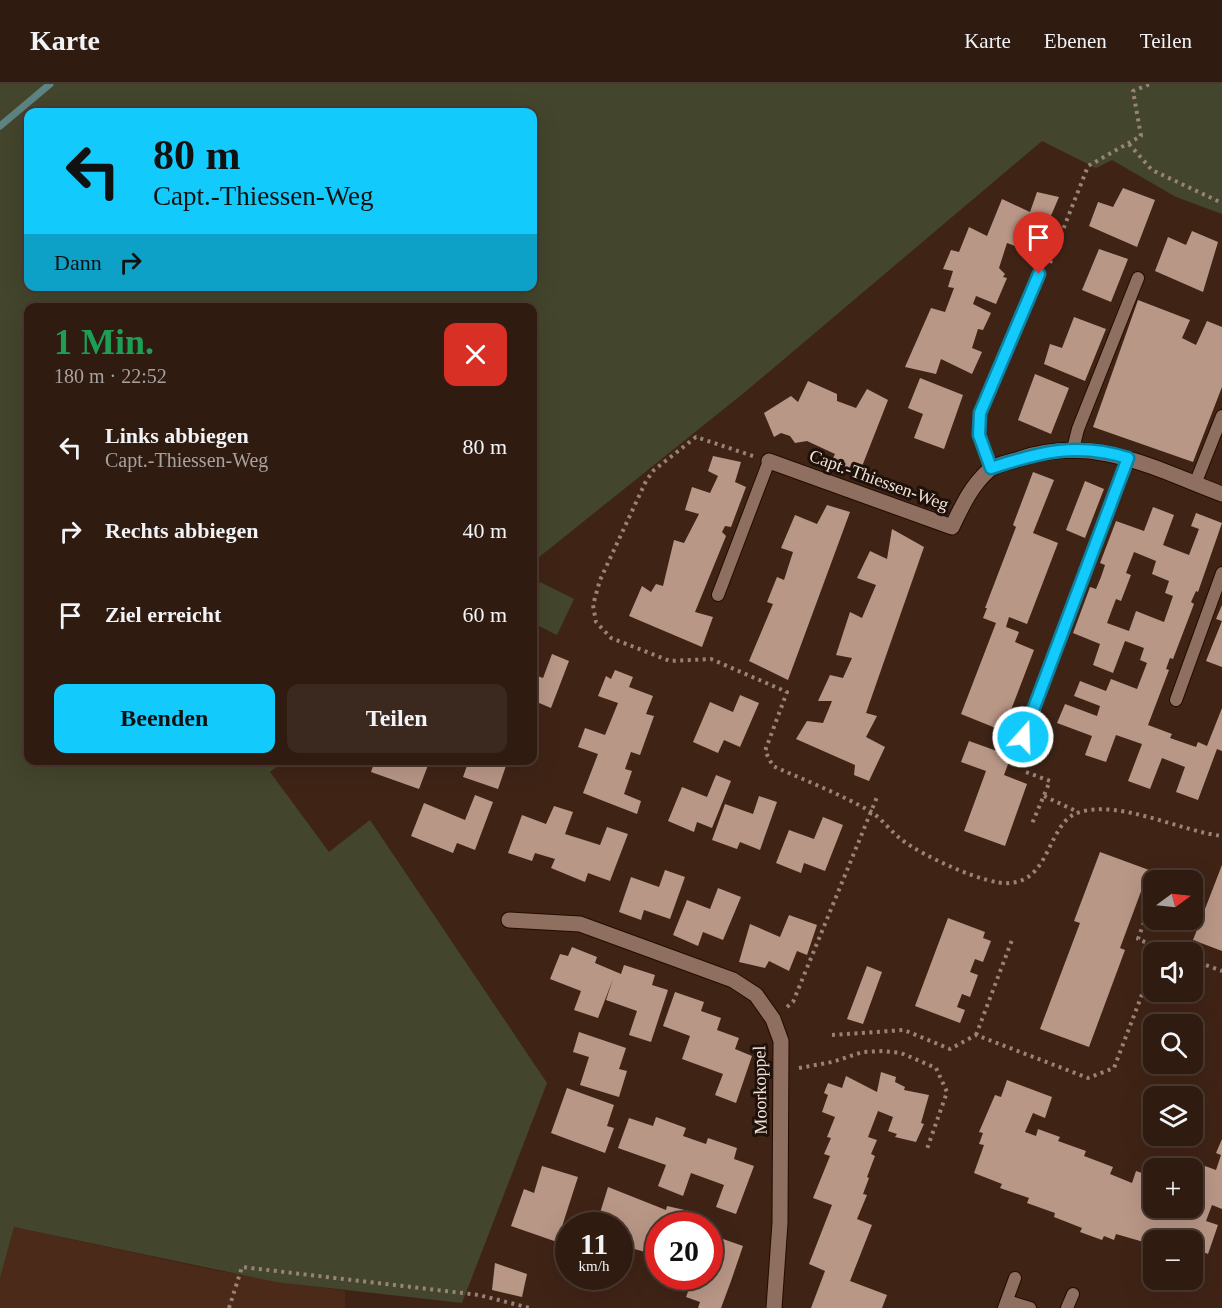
<!DOCTYPE html>
<html lang="de">
<head>
<meta charset="utf-8">
<style>
	:root { --surface:#2f1b10; --page:#3b281e; --text:#f1f3f6; --muted:#a7a19f; --line:#4a3930; --accent:#12cafb }
	body { margin:0; font-family:"Times New Roman",serif; background:var(--page); color:var(--text); height:100vh; display:flex; flex-direction:column; font-size:22px; white-space:nowrap }
	* { box-sizing:border-box; margin:0 }
	p { font-size:20px; color:var(--muted) }
	.icon { flex:none; width:33px; height:33px; fill:none; stroke:currentColor; stroke-width:2; stroke-linecap:round; stroke-linejoin:round }
	.map { position:relative; flex:1; overflow:hidden }
	.details { position:absolute; left:24px; top:219px; width:513px; height:462px; display:flex; flex-direction:column; background:var(--surface); border-radius:12px; box-shadow:0 6px 24px #0002,0 0 0 2px var(--line) }
	.details>* { flex:none }
	.banner { position:absolute; left:24px; top:24px; width:513px; height:183px; border-radius:12px; box-shadow:0 6px 24px #0002,0 0 0 2px var(--line); background:#12cafb; color:#111; overflow:hidden }
	.needle { width:39px; rotate:75deg }
	.fabs { position:absolute; left:1143px; top:786px; display:grid; gap:12px }
	.fabs a { display:grid; place-items:center; width:60px; height:60px; border-radius:12px; background:var(--surface); box-shadow:0 6px 24px #0002,0 0 0 2px var(--line); font-size:30px }
	.speed { position:absolute; left:555px; top:1128px; display:flex; gap:12px; font-size:30px; font-weight:700; text-align:center }
	.speed>* { display:grid; place-content:center; width:78px; height:78px; border-radius:50%; background:var(--surface); box-shadow:0 6px 24px #0002,0 0 0 2px var(--line); line-height:1 }
	.speed small { font-size:15px; font-weight:400 }
	.speed .limit { border:9px solid #d22; background:#fff; color:#111 }
	.pin { position:absolute; display:grid; place-items:center; width:51px; height:51px; color:#fff; margin:-62px -26px; border-radius:50% 50% 50% 0; rotate:-45deg; box-shadow:0 0 6px #0007 }
	.pin .icon { rotate:45deg }
	.me { position:absolute; width:66px; margin:-33px; rotate:20deg; stroke-linejoin:round; filter:drop-shadow(0 0 4px #0008) }
	.turn { display:flex; align-items:center; gap:21px; height:126px; padding:0 30px; font-size:27px }
	.turn .icon { width:78px; height:78px; stroke-width:2.5 }
	.turn b { display:block; font-size:42px; line-height:51px }
	.then { display:flex; align-items:center; height:57px; padding:0 30px; background:#0003; gap:12px; font-size:22px }
	.round { display:grid; place-items:center; flex:none; width:63px; height:63px; border-radius:12px; background:var(--page) }
	.headline { display:flex; align-items:center; justify-content:space-between; height:102px; padding:0 30px }
	h1 { font-size:36px; font-weight:600; line-height:45px; color:#1e9e55 }
	.cta { display:flex; gap:12px; margin-top:auto; padding:12px 30px }
	.cta a { flex:1; height:69px; border-radius:12px; background:var(--accent); color:#111; font-size:24px; font-weight:600; line-height:69px; text-align:center }
	.cta a+a { background:var(--page); color:var(--text) }
	ul { padding:0; list-style:none }
	li { display:flex; align-items:center; gap:18px; height:84px; padding:0 30px }
	li div { flex:1 }
	li b { display:block; font-size:22px }
	li em { font-style:normal }
	header { display:flex; align-items:center; gap:36px; box-sizing:border-box; height:84px; padding:0 30px; background:var(--surface); border-bottom:2px solid var(--line) }
	header strong { font-size:28px }
	nav { display:flex; gap:33px; margin-inline-start:auto; font-size:21px }
	.map>svg:first-child { display:block }
	.built { fill:#4c2a19 }
	.green { fill:#43462c; fill-rule:evenodd }
	.lines { fill:none; stroke-linecap:round; stroke-linejoin:round }
	.stream { stroke:#5e8383; stroke-width:7 }
	.building { fill:#b99787; fill-rule:evenodd }
	.service-casing { stroke:#240c01; stroke-width:14 }
	.minor-casing { stroke:#240c01; stroke-width:17 }
	.path { stroke:#998276; stroke-width:4; stroke-dasharray:3 4.5; stroke-linecap:butt }
	.service { stroke:#8f6f5f; stroke-width:12 }
	.minor { stroke:#8f6f5f; stroke-width:15 }
	.route-casing { stroke:#0c83a3; stroke-width:15 }
	.route { stroke:#12cafb; stroke-width:10 }
	.labels { text-anchor:middle; stroke-width:6; stroke-linejoin:round; paint-order:stroke }
	.street-label { font-size:18px; fill:#f3e0d7; stroke:#1d110a }
</style>
</head>
<body>
<header>
<strong>Karte</strong>
<nav><a>Karte</a><a>Ebenen</a><a>Teilen</a></nav>
</header>
<div class="map">
<svg width="1222" height="1224" viewBox="0 0 1222 1224">
	<rect width="100%" height="100%" fill="#3f2416"/>
	<path class="built" d="M14,1143L218,1187L345,1207V1224H0V1194Z"/>
	<path class="green" d="M0,0H1222V130L1176,113L1112,76L1096,84L1042,57L745,308L533,478L532,224H28V676L284,677L270,688L329,768L370,736L547,999L462,1219L276,1198L14,1143L0,1194ZM28,28H532V202H28Z
		M540,498L574,515L557,551L533,539V514Z"/>
	<g class="lines">
		<path class="stream" d="M0,42L50,0"/>
	</g>
	<path class="building" d="M1123,104L1155,116L1137,163L1089,142L1098,118L1113,123Z
		M1037,108L1059,113L1035,169L1007,159L999,184L1005,190L1003,193L1007,194L996,220L976,212L973,220L991,229L983,246L978,245L972,264L982,268L972,290L941,275L936,290L905,283L931,224L945,228L954,204L948,203L953,187L943,185L951,166L959,168L969,143L987,152L1002,115L1030,128Z
		M1192,147L1218,158L1203,208L1155,187L1168,153L1186,161Z
		M1099,165L1128,175L1111,218L1082,206Z
		M1138,216L1190,236L1182,254L1196,261L1207,237L1222,243V303L1193,378L1093,343Z
		M1074,233L1106,245L1085,297L1044,280L1050,260L1062,264Z
		M1035,290L1069,304L1051,350L1018,336Z
		M920,294L963,311L944,365L914,354L923,330L908,324Z
		M808,297L837,310V317L856,324L867,305L888,316L859,390L832,376L835,370L807,357L795,359L790,352L781,349L774,353L764,329L791,312L798,318Z
		M713,372L741,378L735,398L746,403L731,443L725,442L722,448L726,452L695,528L713,533L702,563L629,532L642,502L651,508L656,500L663,502L674,456L684,459L699,430L685,426L692,403L710,409L718,392L708,387Z
		M1033,388L1054,396L1033,449L1058,459L1027,540L1009,533L1006,543L1019,548L1015,558L1034,566L1003,647L961,630L996,539L983,534L987,524H985L1016,443L1013,441Z
		M1085,397L1104,405L1085,454L1066,446Z
		M827,421L850,428L788,596L749,577L773,520L767,518L777,493L784,496L793,468L781,464L795,431L817,440Z
		M1153,423L1174,431L1163,461L1189,471L1199,445L1191,442L1196,429L1222,439L1198,508L1196,507L1191,518L1194,520L1173,575L1170,574L1166,585L1169,586L1148,641L1172,650L1170,654L1196,663L1198,658L1207,662L1222,624V667L1217,665L1198,716L1176,708L1185,683L1162,674L1150,705L1128,697L1142,660L1116,651L1106,678L1085,671L1092,652L1057,639L1065,620L1097,632L1100,622L1074,612L1080,597L1106,607L1111,595L1137,605L1147,579L1140,576L1144,564L1125,557L1113,589L1093,581L1100,560L1073,549L1090,503L1096,505L1101,493L1105,481L1100,479L1116,437L1144,447ZM1134,468L1156,477L1152,490L1169,497L1165,509L1173,512L1164,538L1136,527L1129,547L1107,539L1116,515L1121,517L1131,491L1126,489Z
		M892,445L924,463L866,629L877,632L866,653L885,663L869,697L854,691L855,681L796,655L807,637L823,639L832,617H818L830,591L843,594L852,574L836,571L850,528L862,534L876,501L857,494L870,467L887,475Z
		M1222,521V583L1206,577L1222,537L1216,535Z
		M552,570L569,577L551,624L532,616V590L543,594Z
		M615,586L633,593L629,603L653,612L646,630L654,632L640,671L631,668L625,685L632,687L624,710L641,717L637,730L583,709L598,670L578,663L585,644L605,651L618,619L598,612L606,592L611,595Z
		M740,611L759,619L740,663L724,656L718,669L693,658L710,618L733,628Z
		M969,657L1011,672L1004,691L1027,700L1005,762L964,747L986,687L961,678Z
		M375,676H430L419,705L371,688Z
		M469,676H508L498,705L463,693Z
		M716,691L731,697L712,744L697,738L694,748L668,737L682,703L707,713Z
		M475,711L493,718L475,766L457,759L453,769L411,752L424,719L465,736Z
		M759,712L777,718L760,766L740,758L737,765L712,756L725,720L753,730Z
		M554,722L573,728L565,750L600,761L607,743L628,750L610,797L588,789L585,798L551,784L555,775L535,769L532,777L508,769L522,731L546,740Z
		M823,733L843,741L825,787L804,779L801,789L776,779L789,746L814,755Z
		M1100,768L1149,786L1120,864L1125,866L1089,963L1040,945L1080,839L1074,837Z
		M1222,781V867L1193,856Z
		M665,786L685,793L670,835L644,826L641,836L619,828L631,793L659,803Z
		M718,804L741,813L723,856L703,848L698,862L673,851L687,816L710,825Z
		M789,831L817,841L807,871L797,867L789,887L769,877L765,884L739,878L750,840L780,853Z
		M948,834L985,848L983,854L991,857L983,878L975,875L970,888L978,891L970,913L962,910L957,923L965,926L960,939L915,922Z
		M572,863L597,873L595,879L621,890L624,881L655,891L652,901L668,906L651,958L629,951L637,927L606,916L613,895L598,934L574,926L581,907L550,895L560,870L568,872Z
		M867,882L882,888L863,940L847,935Z
		M675,908L704,918L701,927L721,934L717,946L739,954L735,965L752,972L736,1019L715,1011L723,990L682,975L690,952L663,942Z
		M579,948L626,964L619,985L627,987L619,1013L580,1001L589,973L573,968Z
		M881,988L896,993L895,998L905,1003L904,1006L929,1011L921,1039L924,1040L916,1058L895,1053L897,1050L888,1047L893,1033L878,1027L868,1053L877,1056L871,1070L875,1072L867,1093L869,1094L863,1110L867,1111L857,1135L872,1141L850,1197L887,1211L882,1224H811L825,1187L809,1180L832,1121L813,1114L830,1072L824,1070L831,1054L827,1053L835,1033L822,1028L828,1011L824,1009L828,999L842,1004L846,992L877,1008Z
		M1007,996L1052,1013L1045,1034L1033,1029L1025,1048L1036,1052L1038,1045L1060,1053L1058,1057L1086,1067L1084,1072L1113,1083L1110,1090L1132,1099L1136,1087L1148,1091L1150,1086L1154,1088V1124H1192V1099L1198,1101L1205,1082L1216,1086L1221,1071L1216,1069L1222,1055V1125L1212,1121L1206,1137L1218,1141L1208,1170L1196,1165L1192,1174V1156H1154V1161L1116,1150L1114,1156L1104,1152L1102,1156L1080,1148L1082,1144L1054,1133L1055,1129L1027,1119L1029,1114L1000,1104L1002,1100L974,1089L984,1061L979,1060L983,1049L979,1048L995,1011L1001,1013Z
		M567,1004L614,1021L607,1042L614,1044L605,1069L551,1049Z
		M656,1033L686,1044L683,1052L706,1060L708,1054L737,1064L734,1075L754,1082L736,1130L716,1123L724,1101L691,1089L683,1112L658,1102L666,1081L618,1064L629,1034L653,1042Z
		M542,1082L578,1093L557,1158L511,1142L524,1105L534,1109Z
		M608,1103L666,1126L667,1122L689,1127L684,1142H658L656,1171L620,1161V1142H596Z
		M723,1155L743,1162L731,1197L721,1224H698L700,1218L686,1213L694,1192H710V1159L721,1163Z
		M495,1179L527,1190L522,1213L492,1206Z"/>
	<g class="lines">
		<g class="service-casing">
			<path id="service" d="M1073,365L1078,345L1138,194
				M991,385L979,351L980,329L1039,190
				M1195,400L1222,332
				M718,511L769,377
				M1176,616L1222,489
				M1023,653L1128,374
				M1007,1217L1030,1224
				M1004,1224L1015,1194
				M1067,1224L1073,1210"/>
		</g>
		<g class="minor-casing">
			<path id="minor" d="M769,377L952,443C962,422 971,402 989,386C996,380 1010,378 1019,375C1094,350 1153,384 1222,410
				M509,836L580,840L733,896L756,911L773,935L781,957L780,1139L774,1224"/>
		</g>
		<path class="path" d="M1129,60L1152,86L1222,119
			M1050,179L1088,82L1141,52L1133,7L1150,0
			M753,372L696,353L654,386L646,397L600,496L593,521L596,538L611,554L670,577L711,575L787,608L765,667L773,682C804,696 838,709 868,726C881,733 890,747 902,756C921,771 987,802 1010,799C1052,796 1047,737 1080,728C1121,716 1180,747 1222,752
			M1026,688L1050,697L1031,742
			M1044,712L1078,728
			M1154,810L1138,855L1159,864
			M1158,868L1159,864L1173,868
			M1192,876L1222,887
			M787,923L793,918L877,713
			M832,951L904,946L950,965L976,951L1088,994L1114,984L1154,879
			M976,951L1012,856
			M799,984L832,978L863,968L883,967L901,969L936,984L947,1008L927,1065
			M229,1224L242,1183L479,1211L530,1224"/>
		<use href="#service" class="service"/>
		<use href="#minor" class="minor"/>
	</g>
	<g class="lines">
		<g class="route-casing">
			<path id="route" d="M1023,653L1128,374C1077,358 1040,368 991,384L979,351L980,329L1039,190"/>
		</g>
		<use href="#route" class="route"/>
	</g>
	<g class="labels">
		<g class="street-label">
			<text transform="translate(879 396) rotate(20)" y="6">Capt.-Thiessen-Weg</text>
			<text transform="translate(760 1006) rotate(-91)" y="6">Moorkoppel</text>
		</g>
	</g>
</svg>
<div class="fabs">
<a><svg class="needle" viewBox="-14 -14 28 28"><path d="M0-13l5 13h-10z" fill="#e53935"/><path d="M0 13l5-13h-10z" fill="#a7a19f"/></svg></a>
<a><svg class="icon" aria-label="sound" viewBox="0 0 24 24"><path d="M4 9h4l5-4v14l-5-4H4zM17 9q2 3 0 6"/></svg></a>
<a><svg class="icon" aria-label="search" viewBox="0 0 24 24"><circle cx="10" cy="10" r="6"/><path d="M15 15l6 6"/></svg></a>
<a><svg class="icon" aria-label="layers" viewBox="0 0 24 24"><path d="M12 4l9 5-9 5-9-5zM3 14l9 5 9-5"/></svg></a>
<a>+</a>
<a>−</a>
</div>
<div class="speed"><div>11<small>km/h</small></div><div class="limit">20</div></div>
<div class="pin" style="left:1039px;top:190px;background:#d93025"><svg class="icon" aria-label="arrive" viewBox="0 0 24 24"><path d="M6 21V4h12l-3 4 3 4H6"/></svg></div>
<svg class="me" style="left:1023px;top:653px" viewBox="-20 -20 40 40"><circle r="17" fill="#12cafb" stroke="#fff" stroke-width="3"/><path d="M0-11L8 9 0 5-8 9z" fill="#fff"/></svg>
<div class="banner">
<div class="turn"><svg class="icon" aria-label="left" viewBox="0 0 24 24"><path d="M17 20v-9H6M10 6l-5 5 5 5"/></svg><div><b>80 m</b>Capt.-Thiessen-Weg</div></div>
<div class="then">Dann<svg class="icon" aria-label="right" viewBox="0 0 24 24"><path d="M7 20v-9h11M14 6l5 5-5 5"/></svg></div>
</div>
<section class="details">
<div class="headline"><div><h1>1 Min.</h1><p>180 m · 22:52</p></div><a class="round" style="background:#d93025;color:#fff"><svg class="icon" aria-label="close" viewBox="0 0 24 24"><path d="M6 6l12 12M18 6L6 18"/></svg></a></div>
<ul>
<li><svg class="icon" aria-label="left" viewBox="0 0 24 24"><path d="M17 20v-9H6M10 6l-5 5 5 5"/></svg><div><b>Links abbiegen</b><p>Capt.-Thiessen-Weg</p></div><em>80 m</em></li>
<li><svg class="icon" aria-label="right" viewBox="0 0 24 24"><path d="M7 20v-9h11M14 6l5 5-5 5"/></svg><div><b>Rechts abbiegen</b></div><em>40 m</em></li>
<li><svg class="icon" aria-label="arrive" viewBox="0 0 24 24"><path d="M6 21V4h12l-3 4 3 4H6"/></svg><div><b>Ziel erreicht</b></div><em>60 m</em></li>
</ul>
<div class="cta"><a>Beenden</a><a>Teilen</a></div>
</section>
</div>
</body>
</html>
